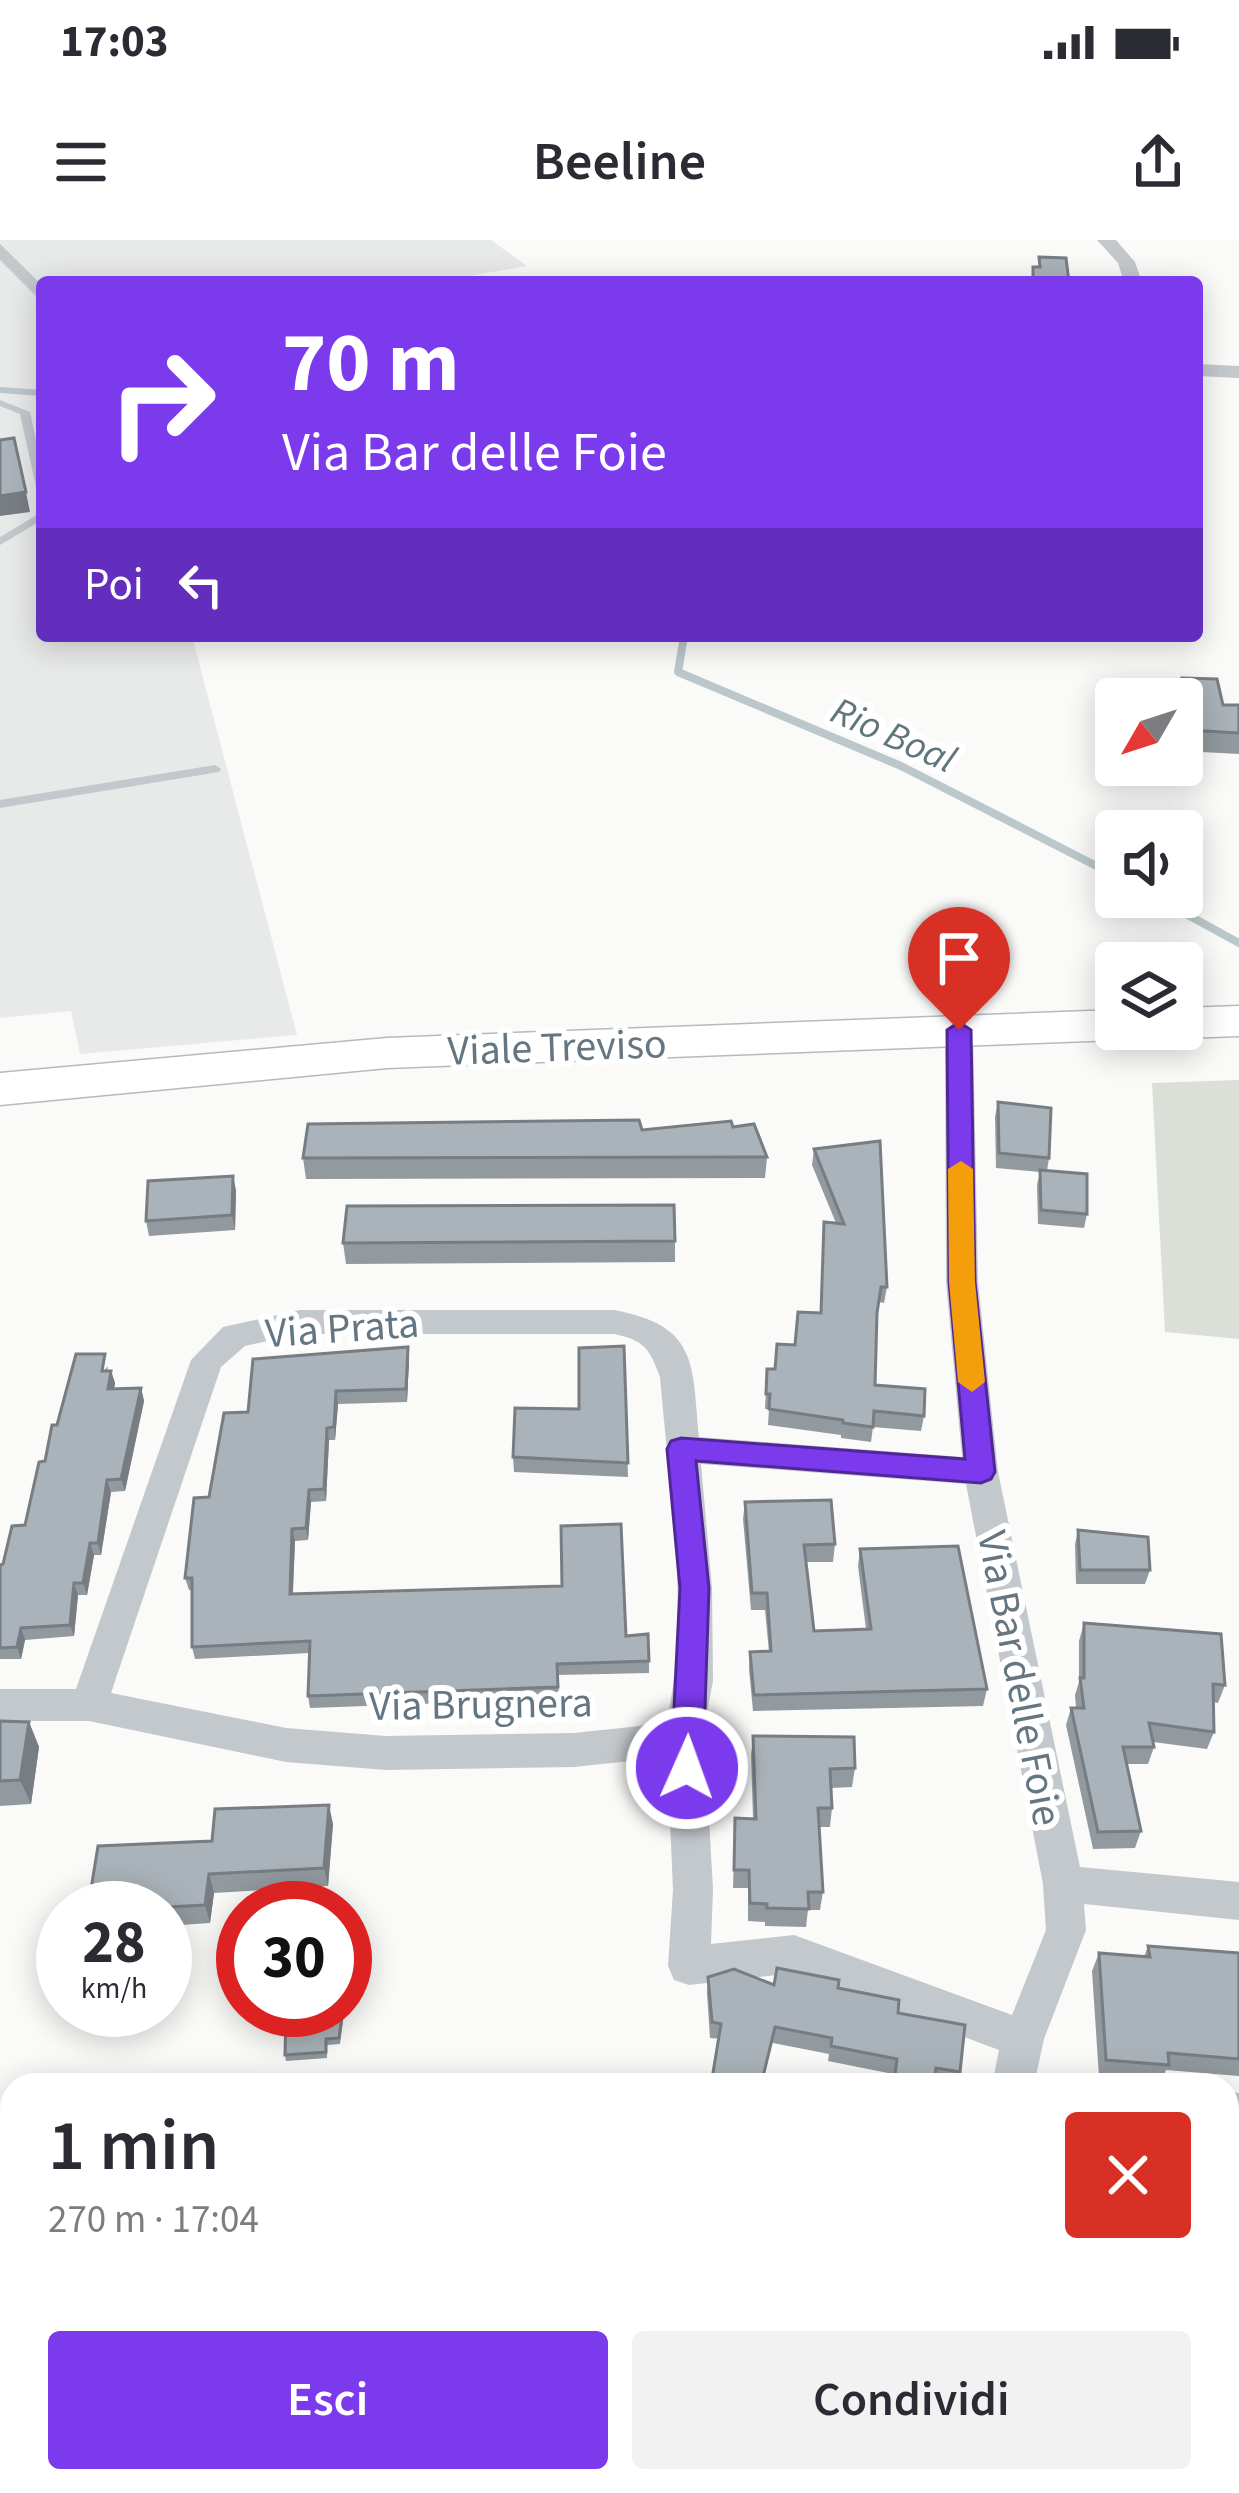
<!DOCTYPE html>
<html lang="it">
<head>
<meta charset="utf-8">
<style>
	:root { --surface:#fff; --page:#f2f2f3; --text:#2b2b33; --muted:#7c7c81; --accent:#7c3aed }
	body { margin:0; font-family:"Source Sans 3",sans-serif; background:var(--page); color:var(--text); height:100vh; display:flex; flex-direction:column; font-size:45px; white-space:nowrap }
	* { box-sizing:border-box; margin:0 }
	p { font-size:39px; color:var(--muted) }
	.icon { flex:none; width:66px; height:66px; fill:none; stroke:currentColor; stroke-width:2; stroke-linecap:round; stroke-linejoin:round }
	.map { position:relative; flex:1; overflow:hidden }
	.side { position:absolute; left:0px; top:1833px; width:1239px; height:420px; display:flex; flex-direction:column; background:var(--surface); border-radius:36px 36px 0 0; box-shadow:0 6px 30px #0003 }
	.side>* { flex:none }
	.banner { position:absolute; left:36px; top:36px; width:1167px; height:366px; border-radius:12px; box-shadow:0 6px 30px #0003; background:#7c3aed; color:#fff; overflow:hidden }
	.needle { width:78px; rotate:231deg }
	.buttons { position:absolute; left:1095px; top:438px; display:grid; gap:24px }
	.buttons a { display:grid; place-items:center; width:108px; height:108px; border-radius:12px; background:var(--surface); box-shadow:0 6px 30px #0003; font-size:60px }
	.speed { position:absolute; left:36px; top:1641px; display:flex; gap:24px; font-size:60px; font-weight:700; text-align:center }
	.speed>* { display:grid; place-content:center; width:156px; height:156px; border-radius:50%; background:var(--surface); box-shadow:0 6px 30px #0003; line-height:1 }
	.speed small { font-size:30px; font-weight:400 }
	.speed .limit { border:18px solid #d22; background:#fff; color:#111 }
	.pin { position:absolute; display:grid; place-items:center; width:102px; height:102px; color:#fff; margin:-123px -51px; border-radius:50% 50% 50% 0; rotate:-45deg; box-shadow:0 0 12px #0007 }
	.pin .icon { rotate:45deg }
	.me { position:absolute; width:132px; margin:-66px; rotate:2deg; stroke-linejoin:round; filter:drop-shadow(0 0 9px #0008) }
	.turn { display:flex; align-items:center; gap:42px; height:252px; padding:0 48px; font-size:54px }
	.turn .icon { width:156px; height:156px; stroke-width:2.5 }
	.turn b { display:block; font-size:84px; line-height:102px }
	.then { display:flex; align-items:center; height:114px; padding:0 48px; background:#0003; gap:24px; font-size:45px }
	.round { display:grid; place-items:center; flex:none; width:126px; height:126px; border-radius:12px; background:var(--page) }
	.overview { display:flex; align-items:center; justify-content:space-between; height:204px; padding:0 48px }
	h1 { font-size:72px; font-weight:600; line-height:90px }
	.button { display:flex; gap:24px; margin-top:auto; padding:24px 48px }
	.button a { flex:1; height:138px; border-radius:12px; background:var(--accent); color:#fff; font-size:48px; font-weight:600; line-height:138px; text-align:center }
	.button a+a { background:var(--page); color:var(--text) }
	.status { display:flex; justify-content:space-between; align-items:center; height:84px; padding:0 60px; background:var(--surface); direction:ltr }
	.status svg { height:33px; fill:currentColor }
	header { display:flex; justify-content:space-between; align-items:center; height:156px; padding:0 48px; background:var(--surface); font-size:54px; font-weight:600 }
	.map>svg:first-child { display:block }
	.built { fill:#e8e9e9 }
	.green { fill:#dadfd7 }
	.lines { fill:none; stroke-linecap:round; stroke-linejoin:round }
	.stream-far1 { stroke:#bbc7cb; stroke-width:6 }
	.stream { stroke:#bbc7cb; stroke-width:8 }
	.secondary-casing { stroke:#b3babf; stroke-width:3 }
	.primary-casing { stroke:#b5babe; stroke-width:3 }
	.lane { fill:#c3c8cc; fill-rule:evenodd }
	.street { fill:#c3c8cc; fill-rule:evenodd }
	.secondary { fill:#fff; fill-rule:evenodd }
	.primary { fill:#fff; fill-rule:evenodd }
	.wall { fill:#929a9f }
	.shaded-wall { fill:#777d82 }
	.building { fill:#aab3b9; stroke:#777d82; stroke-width:3 }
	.route { fill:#7c3aed; stroke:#51269a; stroke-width:3 }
	.slow { fill:#f59e0b }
	.labels { text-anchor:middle; stroke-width:12; stroke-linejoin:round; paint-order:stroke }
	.far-water-label { font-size:39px; font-style:italic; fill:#60757c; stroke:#fff }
	.street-label { font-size:42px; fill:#657683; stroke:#fff }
</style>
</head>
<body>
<div class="status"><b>17:03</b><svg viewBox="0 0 49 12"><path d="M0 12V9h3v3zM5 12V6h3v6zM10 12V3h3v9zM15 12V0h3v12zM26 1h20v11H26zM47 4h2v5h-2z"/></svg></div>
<header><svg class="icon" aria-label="menu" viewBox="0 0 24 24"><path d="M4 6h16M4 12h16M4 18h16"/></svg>Beeline<svg class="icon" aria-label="share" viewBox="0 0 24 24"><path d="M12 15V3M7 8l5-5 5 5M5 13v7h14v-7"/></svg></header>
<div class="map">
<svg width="1239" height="2253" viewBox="0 0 1239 2253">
	<rect width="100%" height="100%" fill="#fafaf8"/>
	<path class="built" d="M0,0H491L527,26L434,42H42V396H192L297,795L80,814L71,771L0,778Z"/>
	<path class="green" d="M1239,840V1099L1165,1092L1152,843Z"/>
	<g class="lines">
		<path class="stream-far1" d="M0,150L42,153"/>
		<path class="stream" d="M684,396L678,432L901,526L1116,636
			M1155,657L1239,703"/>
		<g class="secondary-casing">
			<path id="secondary" d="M0,2069H12V2137H0Z
				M1227,2113L1239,2114V2182L1227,2181Z"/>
		</g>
		<g class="primary-casing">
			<path id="primary" d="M1239,766V796L1182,798L1163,789H1182V768Z
				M1116,770V789H1137L1132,796L1116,800L387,828L0,865V833L387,798Z"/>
		</g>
		<path class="lane" d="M0,160L30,172L42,227V254L37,251L20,174L0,166Z
			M42,272V280L0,305V297Z
			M215,525L221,529L219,532L0,568V560Z"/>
		<path class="street" d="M1097,0H1116L1135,22L1142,42H1124L1118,23Z
			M0,4L42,45V62L0,20Z
			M1197,124L1239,126V138L1197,136Z
			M959,781L973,790L978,1042L998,1232L1080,1627L1239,1642V1680L1084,1664L1086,1690L1044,1799L1034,1845H992L999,1810L794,1733L689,1745L674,1740L668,1726L673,1650L667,1510L640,1520L574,1527L386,1530L286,1522L89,1481H0V1449H76L191,1120L223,1087L300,1070H614C698,1086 692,1122 699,1197L962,1217L946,1042L945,790ZM300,1094H614C644,1100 650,1109 660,1137C669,1247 690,1367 668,1476L640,1486L574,1493L386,1496L286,1488L111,1453L221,1127L245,1106ZM701,1224L966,1244L1043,1644L1046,1690L1012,1775L794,1695L711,1704L713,1650L704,1487L713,1441L712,1348Z
			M1227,1852L1239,1853V1895L1227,1894Z"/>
		<use href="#secondary" class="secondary"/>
		<use href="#primary" class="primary"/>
	</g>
	<path class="wall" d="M1182,438L1223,465H1239V514L1183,511L1182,459H1177Z
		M998,862L1049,918L1047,931L1087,974L1084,988L1038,984L1037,945L1040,932L996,928L995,877Z
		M733,887L767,917L765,938L306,939L303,918L642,890Z
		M814,909L887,1047L884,1063L879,1062L877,1075L875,1145L924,1176L921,1191L873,1187L871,1202L841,1198V1195L768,1185L769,1169H765L767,1129H775L820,1073L824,982L836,983L812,925Z
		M236,950L235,990L149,996L146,981Z
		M675,1001V1022L346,1024L343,1003Z
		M624,1106L628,1237L514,1232L513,1217L579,1169Z
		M409,1119L407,1162L338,1164L335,1200H329L326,1261L311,1262L308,1300L295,1301L293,1354L626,1396L649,1421V1433L558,1435L559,1459L310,1468L308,1456L309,1413L195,1419L192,1407V1350H189L185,1338L209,1257L248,1172Z
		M108,1126L107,1131H111L115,1143L114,1149L141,1148L144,1161L125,1251L111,1252L101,1315H94L87,1355H78L74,1396L25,1400L21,1419H0V1325L3,1324L25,1285L57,1185Z
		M745,1262L835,1304L833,1322H806L814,1391L866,1389L858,1326L860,1309L987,1449L983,1466L753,1471L749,1429L750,1412H769L765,1370H751L743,1279Z
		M1078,1290L1150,1330L1145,1344H1076L1075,1304Z
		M1084,1383L1225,1445L1218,1463L1213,1462L1214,1492L1207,1509L1153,1502L1154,1507L1148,1524H1127L1141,1591L1135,1608L1093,1609L1066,1485L1071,1468H1076L1075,1455L1079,1442V1401Z
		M0,1481L29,1482L39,1507L31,1564L0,1566Z
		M753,1496L855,1528L852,1547L831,1548L832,1568L830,1587H819L823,1652L820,1670H808L806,1687L765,1686V1682L748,1681V1648H733L735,1578L753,1579L751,1515Z
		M333,1584L328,1646L214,1653L210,1683L165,1686V1668L212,1601Z
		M1148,1706L1239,1713V1836L1166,1830L1161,1842L1099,1837L1092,1731L1099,1713L1144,1717Z
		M708,1737L774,1745L838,1748L898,1773L960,1832L956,1845H892L893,1834L828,1821L829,1814L773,1803L710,1798L707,1753Z
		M342,1776L343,1781L340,1804L327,1805V1818L286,1821L285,1815Z
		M1227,1915L1239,1916V2045L1227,2044Z
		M0,1920H12V1981H0Z"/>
	<path class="shaded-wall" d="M26,252L30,272L0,276V256Z
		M233,936L236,950L235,990L232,975Z
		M408,1107L409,1119L407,1162L406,1149Z
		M111,1131L115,1143L112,1161L108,1149Z
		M141,1148L144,1161L125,1251L121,1239Z
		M336,1151L338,1164L335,1200L334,1187Z
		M327,1188L329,1200L326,1261L324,1249Z
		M107,1240L111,1252L101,1315L98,1303Z
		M309,1250L311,1262L308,1300L306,1288Z
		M292,1289L295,1301L292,1366L290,1354Z
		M90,1303L94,1315L87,1355L83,1343Z
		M74,1343L78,1355L74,1396L70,1385Z
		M21,1388L25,1400L21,1419L17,1407Z
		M29,1482L39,1507L31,1564L20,1540Z
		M329,1565L333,1584L328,1646L324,1628Z
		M209,1634L214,1653L210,1683L205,1665Z"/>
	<path class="building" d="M1039,17L1066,18L1069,42H1033V27H1040Z
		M14,198L26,252L0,256V200Z
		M1182,438L1217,439L1223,465H1239V493L1188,490Z
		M998,862L1051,868L1049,918L999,913Z
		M639,880L642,890L731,881L733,887L754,884L767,917L303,918L308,884Z
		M880,901L887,1047H881L877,1073L875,1145L925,1149L924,1176L874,1171L873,1187L843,1183V1180L769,1169L770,1154H766L767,1129H775L777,1104L795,1105L798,1072L821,1073L824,982L844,984L814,909Z
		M1040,930L1087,934V974L1041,970Z
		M233,936L232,975L146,981L148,941Z
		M674,965L675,1001L343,1003L347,966Z
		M624,1106L628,1223L513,1217L515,1168L579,1169V1108Z
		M408,1107L406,1149L336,1151L334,1187L327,1188L324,1249L309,1250L306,1288L292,1289L290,1354L562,1346L561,1286L621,1284L626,1396L648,1394L649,1421L557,1424L558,1447L308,1456L310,1401L192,1407V1338H185L194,1258L209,1257L224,1173L248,1172L253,1119Z
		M76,1114H105L102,1131H111L108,1149L141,1148L121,1239L107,1240L98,1303H90L83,1343H74L70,1385L21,1388L17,1407L0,1408V1325L3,1324L12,1286L25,1285L39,1222L45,1221L52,1185H57Z
		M831,1260L835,1304L804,1305L814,1391L871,1389L860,1309L958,1306L987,1449L754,1455L750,1412L771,1411L767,1353H752L745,1262Z
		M1078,1290L1148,1297L1150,1330H1080Z
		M1084,1383L1221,1394L1225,1445L1213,1444L1214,1492L1149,1483L1154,1507H1123L1141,1591L1098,1592L1071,1468H1084L1080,1438H1084Z
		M0,1481L29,1482L20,1540L0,1541Z
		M753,1496L854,1497L855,1528L830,1529L832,1568H818L823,1652H808L809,1669L767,1668V1664L750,1663L749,1630H734L735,1578L756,1579Z
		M329,1565L324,1628L209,1634L205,1665L150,1668H88L98,1606L212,1601L215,1569Z
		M1148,1706L1239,1713V1819L1168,1813L1169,1825L1106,1820L1099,1713L1150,1717Z
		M777,1728L839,1740L838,1748L899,1760L898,1773L965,1785L960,1832L936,1828L934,1843L895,1835L897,1819L831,1806L832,1798L775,1787L761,1845H711L721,1784L712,1782L708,1737L734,1729L774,1745Z
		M286,1773L342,1776L339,1798L326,1799V1812L285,1815Z
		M182,1839L181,1845H151V1841Z
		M1227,1915L1239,1916V2030L1233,2029L1227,1968Z
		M0,1920H12V1967L0,1968Z
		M402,2241H477V2253H156L157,2244Z
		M563,2241H629L630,2253H565Z
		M802,2241H874V2253H802Z
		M1199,2246L1239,2251V2253H1200Z"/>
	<path class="route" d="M959,782L971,790L975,1042L995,1232L991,1239L981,1243L696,1221L709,1348L703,1528L699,1538L687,1542L676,1538L671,1528L680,1348L667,1209L671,1201L681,1198L965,1219L949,1042L947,790Z"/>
	<path class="slow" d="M961,921L973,929L975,1042L985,1142L972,1152L958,1142L949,1042L948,929Z"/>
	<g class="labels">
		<g class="far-water-label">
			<text transform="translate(894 494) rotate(24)" y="14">Rio Boal</text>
		</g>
		<g class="street-label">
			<text transform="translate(557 806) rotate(-2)" y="15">Viale Treviso</text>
			<text transform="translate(342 1087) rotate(-4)" y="15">Via Prata</text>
			<text transform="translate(1021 1438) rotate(79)" y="15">Via Bar delle Foie</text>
			<text transform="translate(481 1463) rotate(-1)" y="15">Via Brugnera</text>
		</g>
	</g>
</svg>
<div class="buttons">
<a><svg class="needle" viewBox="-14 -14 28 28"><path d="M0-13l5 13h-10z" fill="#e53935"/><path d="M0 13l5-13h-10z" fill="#7c7c81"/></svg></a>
<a><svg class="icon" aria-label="sound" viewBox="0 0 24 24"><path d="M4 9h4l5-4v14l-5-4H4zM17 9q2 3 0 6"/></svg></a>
<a><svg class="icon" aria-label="layers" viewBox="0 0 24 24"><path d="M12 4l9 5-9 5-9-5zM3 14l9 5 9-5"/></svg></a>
</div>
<div class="speed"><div>28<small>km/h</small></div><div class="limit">30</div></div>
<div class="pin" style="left:959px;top:790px;background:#d93025"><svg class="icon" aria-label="arrive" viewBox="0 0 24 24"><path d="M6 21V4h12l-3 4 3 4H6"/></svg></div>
<svg class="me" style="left:687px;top:1528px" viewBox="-20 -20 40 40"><circle r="17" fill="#7c3aed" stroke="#fff" stroke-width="3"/><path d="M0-11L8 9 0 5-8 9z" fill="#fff"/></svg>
<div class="banner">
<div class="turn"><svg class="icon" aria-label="right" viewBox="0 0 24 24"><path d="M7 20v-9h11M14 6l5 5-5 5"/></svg><div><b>70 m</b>Via Bar delle Foie</div></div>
<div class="then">Poi<svg class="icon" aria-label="left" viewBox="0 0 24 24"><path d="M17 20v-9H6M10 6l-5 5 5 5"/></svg></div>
</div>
<section class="side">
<div class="overview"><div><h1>1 min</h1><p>270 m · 17:04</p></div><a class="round" style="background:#d93025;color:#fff"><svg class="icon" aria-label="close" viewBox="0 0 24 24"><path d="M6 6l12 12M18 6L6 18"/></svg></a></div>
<div class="button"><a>Esci</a><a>Condividi</a></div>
</section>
</div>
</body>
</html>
